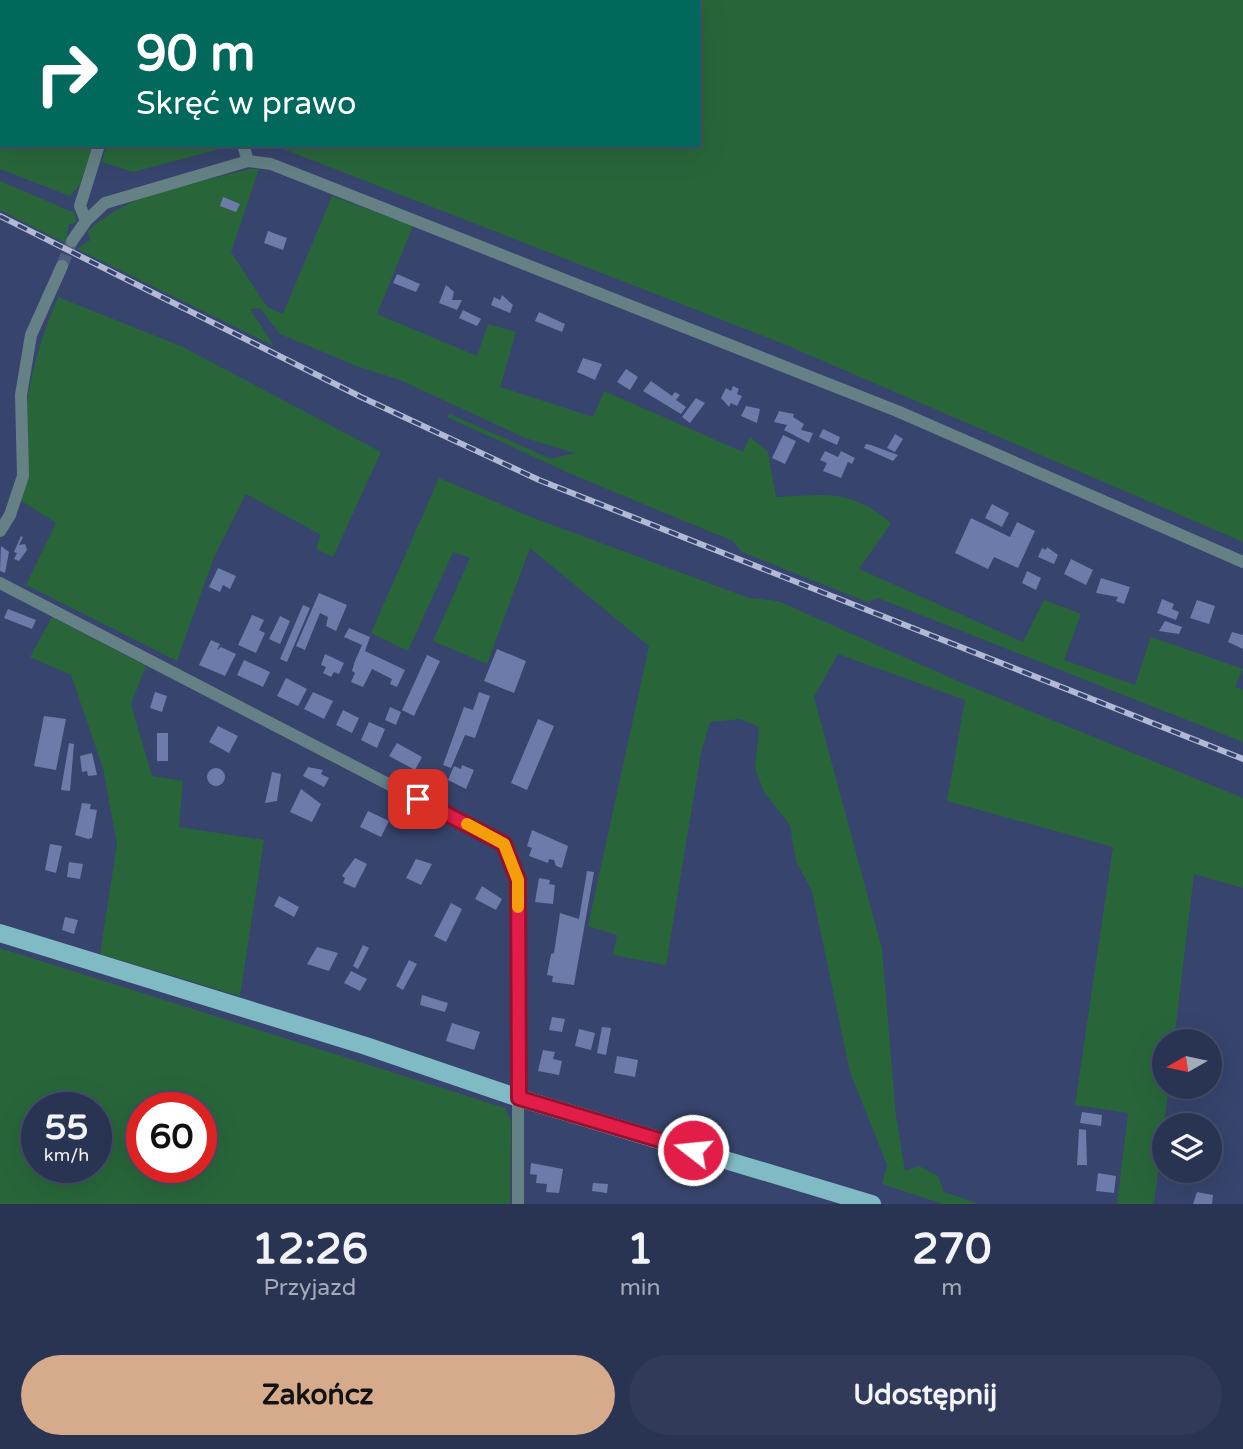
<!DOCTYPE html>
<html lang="pl">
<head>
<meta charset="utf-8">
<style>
	:root { --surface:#293352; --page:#313b59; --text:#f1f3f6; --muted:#a5aab8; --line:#454e69; --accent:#d6ab8b }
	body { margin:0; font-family:"Varela Round",sans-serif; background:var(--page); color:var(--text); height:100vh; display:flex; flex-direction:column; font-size:26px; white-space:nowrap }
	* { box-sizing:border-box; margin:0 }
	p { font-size:23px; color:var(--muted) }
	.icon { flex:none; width:38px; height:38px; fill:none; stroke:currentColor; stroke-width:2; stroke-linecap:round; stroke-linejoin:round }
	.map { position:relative; height:1204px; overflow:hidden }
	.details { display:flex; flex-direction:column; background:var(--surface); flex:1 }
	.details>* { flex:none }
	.top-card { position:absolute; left:0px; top:0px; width:700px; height:147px; box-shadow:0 7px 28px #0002,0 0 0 2px var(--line); background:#00695c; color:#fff; overflow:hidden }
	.needle { width:46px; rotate:261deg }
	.buttons { position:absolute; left:1152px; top:1029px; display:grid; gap:14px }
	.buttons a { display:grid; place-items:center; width:70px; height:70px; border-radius:50%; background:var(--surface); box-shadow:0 7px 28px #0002,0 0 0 2px var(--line); font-size:35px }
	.speed { position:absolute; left:21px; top:1092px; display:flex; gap:14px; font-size:35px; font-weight:700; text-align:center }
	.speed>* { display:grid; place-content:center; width:91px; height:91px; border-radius:50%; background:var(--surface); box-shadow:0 7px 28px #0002,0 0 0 2px var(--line); line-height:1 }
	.speed small { font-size:18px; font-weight:400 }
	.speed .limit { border:10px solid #d22; background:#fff; color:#111 }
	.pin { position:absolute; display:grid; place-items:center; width:60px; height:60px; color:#fff; margin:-30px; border-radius:14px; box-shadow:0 4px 10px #0006 }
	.me { position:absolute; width:77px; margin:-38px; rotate:286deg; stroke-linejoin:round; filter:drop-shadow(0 0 5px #0008) }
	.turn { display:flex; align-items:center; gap:24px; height:147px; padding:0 21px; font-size:32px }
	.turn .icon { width:91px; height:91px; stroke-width:2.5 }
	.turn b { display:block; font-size:49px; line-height:60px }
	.eta { display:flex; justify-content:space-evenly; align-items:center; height:119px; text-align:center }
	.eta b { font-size:42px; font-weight:700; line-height:49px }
	.primary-button { display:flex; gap:14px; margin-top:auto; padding:14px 21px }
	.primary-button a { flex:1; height:80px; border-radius:42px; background:var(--accent); color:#111; font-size:28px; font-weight:700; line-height:80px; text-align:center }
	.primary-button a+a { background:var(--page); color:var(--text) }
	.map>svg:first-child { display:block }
	.green { fill:#28663a; fill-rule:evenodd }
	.building { fill:#6c7ba9 }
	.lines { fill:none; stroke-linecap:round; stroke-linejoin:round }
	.minor-tunnel { stroke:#515d83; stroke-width:12; stroke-dasharray:12 6; stroke-linecap:butt }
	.minor { stroke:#658186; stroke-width:12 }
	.primary { stroke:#80bac4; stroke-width:18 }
	.rail-casing { stroke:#b1b9d4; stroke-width:6 }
	.rail { stroke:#37446d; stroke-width:3.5; stroke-dasharray:10; stroke-linecap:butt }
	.route-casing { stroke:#92132f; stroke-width:18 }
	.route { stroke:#e11d48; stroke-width:12 }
	.slow { stroke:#f59e0b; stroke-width:12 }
</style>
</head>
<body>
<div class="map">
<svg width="1243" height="1204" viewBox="0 0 1243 1204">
	<rect width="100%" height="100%" fill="#37446d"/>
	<path class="green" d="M100,0H1243V542L779,342L273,145H698V2Z
		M0,111L2,145H73L80,148L81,145H93L79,186L70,196L0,169Z
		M106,145H231V146L133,172L102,162Z
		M250,169H259L231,252L267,307L283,314L332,196L413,226L377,314L477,356L488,324L516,332L500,387L593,417L604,391L743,452L750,437L768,452L776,497C828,495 848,488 891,523L859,569L1023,642L1044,600L1081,614L1064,660L1135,685L1151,637L1243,669L1235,687L1243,690V742L878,598L867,602L742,552L733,541L578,477L447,417L450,414L551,459L575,453L525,438L400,380L359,367L280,334L260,308L250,309L274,346L77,249L90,240L88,231C130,191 195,184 250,169Z
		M0,181L75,213L76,223L69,224L65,243L0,210Z
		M58,297L183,347L381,452L333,557L316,549L321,535L246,494L214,557L177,661L26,585L56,523L20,500C34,464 24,434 28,397C33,362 45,329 58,297Z
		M439,478L531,517L749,598L778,601L969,686L1243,798V888L1194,874L1174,1041H1164V1087H1169L1154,1204H1117L1128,1113L1075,1105L1113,847L947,801L965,700L838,654L814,697L882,949L896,1116L905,1171L919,1166L938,1176L944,1192L979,1204H943L882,1184L887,1165L850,1072L812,891L796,861L790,825L764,792L755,768L759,727L740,719L710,722L701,753L666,965L613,955L617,935L588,926L649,646L530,548L487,664L433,641L470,558L453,552L408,651L371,633Z
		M52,617L146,666L131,704L152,776L183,781L179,827L264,840L240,996L100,954L117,844L103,768L71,675L30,657Z
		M0,948L505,1108L511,1121L510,1204H0ZM37,1108H96V1167H37ZM142,1108H201V1167H142Z"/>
	<path class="building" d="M223,197L240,204L236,212L220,206Z
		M268,231L287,238L283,250L264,243Z
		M397,274L420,284L416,292L393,283Z
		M446,285L454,292L452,300H462L457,310L439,303Z
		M502,295L513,305L510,313L491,305L494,297L500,300Z
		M463,310L481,319L477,326L459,318Z
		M539,312L565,324L562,332L535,321Z
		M583,358L602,364L595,380L577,372Z
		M626,369L638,377L630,390L617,382Z
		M651,381L672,396L675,392L680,395L676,400L686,407L681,414L643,391Z
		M733,386L739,389L737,394L742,396L737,406L731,403L729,407L721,398L726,388L731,391Z
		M696,398L705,403L690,423L682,417Z
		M746,406L760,409L757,423L741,416Z
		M779,411L794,414L793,417L804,424L801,430L813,433L809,443L784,430L787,425L774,422Z
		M823,429L840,437L837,445L819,437Z
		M895,434L903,439L895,452L887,448Z
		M783,435L796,441L785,464L772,458Z
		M866,444L871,445L898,455L893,461L864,448Z
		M825,451L838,457L841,451L855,458L852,464L848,462L841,478L823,471L827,463L820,460Z
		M992,504L1009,513L1002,527L985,518Z
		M971,518L1010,537L1017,522L1035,531L1018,568L994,557L988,569L955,553Z
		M21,536L23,537L19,545L25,544L27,550L19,561L14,559L17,553L14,552Z
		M1,546L9,552L5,573L0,571Z
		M1047,547L1058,555L1054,564L1038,557L1042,548L1046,550Z
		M1071,559L1093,570L1086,585L1064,574Z
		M218,568L236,576L230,589L223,585L220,592L209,587Z
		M1027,571L1041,578L1036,590L1022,583Z
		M1101,578L1130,587L1124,604L1116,601L1118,597L1096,593Z
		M319,593L347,605L336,631L326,626L328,617L320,613L305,650L296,646Z
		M1162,599L1174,604L1172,609L1179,612L1176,620L1157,613Z
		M1197,600L1215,606L1209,624L1190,618Z
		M303,605L310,608L287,662L280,659Z
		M8,609L36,620L32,629L4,618Z
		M252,615L264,620L259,630L265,633L256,653L238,645Z
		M280,616L290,621L280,644L269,639Z
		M1165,621L1182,627L1179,634L1159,631Z
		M349,628L370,637L365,651L405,670L397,687L390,684L392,679L372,669L363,687L351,682L355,673L352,671L355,661L362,645L344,637Z
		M1232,632L1243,635V649L1228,642Z
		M211,640L220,644L217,650L221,647L236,654L225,676L199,665Z
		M497,649L526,661L514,693L484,681Z
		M325,654L344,663L339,674L334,672L331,677L323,673L326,667L321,665Z
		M427,655L440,661L414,716L402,710Z
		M244,660L270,672L263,687L237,675Z
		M286,678L307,689L298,706L277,696Z
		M155,692L167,696L162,712L150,708Z
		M313,692L333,701L324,719L304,709Z
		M479,692L490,696L475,738L465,735L451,768L443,765L464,707L473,710Z
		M390,707L401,712L396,725L385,720Z
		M343,710L359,718L352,733L336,725Z
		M44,716L66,719L56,770L34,766Z
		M538,719L554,726L527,790L511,783Z
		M369,722L385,729L377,748L361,740Z
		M218,726L238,736L229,753L209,742Z
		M157,733H168V761H157Z
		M69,743L74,744L70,791L61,790Z
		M397,743L422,757L415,770L389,756Z
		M92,753L97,775L88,776L87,771L82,772L80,756Z
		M462,765L474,770L466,789L448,780L454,766L461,769Z
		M308,767L323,770L321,774L329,778L324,787L303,776Z
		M207 777a9 9 0 1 1 18 0a9 9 0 1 1-18 0Z
		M272,772L281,774L277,801L265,803Z
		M301,789L321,804L312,822L290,812Z
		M82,803L91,804L90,809L97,810L92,838L88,839L75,835Z
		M368,811L389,821L381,837L360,827Z
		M532,830L568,846L562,868L556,866L554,860L549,859L548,863L529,856L532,848L527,846Z
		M50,844L62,846L56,873L45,870Z
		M355,858L367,864L355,888L343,883L345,878L342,876Z
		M416,859L432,864L421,885L406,878Z
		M69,862L83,864L80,879L67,877Z
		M587,871L594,872L574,985L552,982L553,976L547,975L551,954L554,953L560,913L579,919Z
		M539,878L550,880L549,884L555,885L553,904L535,902Z
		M482,886L502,899L496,910L475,899Z
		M279,896L299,907L294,917L274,906Z
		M451,903L462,909L446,942L434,936Z
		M65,917L78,920L74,934L62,930Z
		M363,945L369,948L358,969L353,966Z
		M317,947L338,953L329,971L307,964Z
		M409,960L417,964L403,990L396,986Z
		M351,971L367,979L360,991L344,983Z
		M422,995L448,1003L445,1012L420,1005Z
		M552,1017L565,1019L562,1032L549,1030Z
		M452,1023L480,1032L474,1050L446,1041Z
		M602,1027L611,1028L606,1055L597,1053Z
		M579,1029L595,1033L591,1050L575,1046Z
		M543,1050L555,1052L553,1059L562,1061L559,1075L538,1071Z
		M617,1056L638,1060L635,1077L614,1073Z
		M1082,1112L1102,1115L1101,1126L1080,1123Z
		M1079,1129L1086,1130L1087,1165H1077Z
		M531,1163L563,1169L559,1193L546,1192L547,1184L536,1183L537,1175L530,1174Z
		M1098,1173L1116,1176L1114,1193L1096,1191Z
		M593,1183L608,1184L607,1193L592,1191Z
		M1197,1192L1213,1195L1212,1204H1193Z"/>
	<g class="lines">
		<path class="minor-tunnel" d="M62,266L72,241"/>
		<path class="minor" d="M79,0L81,2
			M243,145L248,161
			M86,221L105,203L248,161L271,164L897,411L1243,562
			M72,241L86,221L80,206L99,145
			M0,531L10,515L23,476L21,395L31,335L62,266
			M0,583L504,844L518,880V1204"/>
		<path class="primary" d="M0,933L366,1046L519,1098L872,1204"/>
		<g class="rail-casing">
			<path id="rail" d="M0,216L361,397L539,480L1243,759"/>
		</g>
		<use href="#rail" class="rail"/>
	</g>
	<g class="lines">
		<g class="route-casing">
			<path id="route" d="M418,799L504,844L518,880L519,1098L693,1150"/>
		</g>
		<use href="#route" class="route"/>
		<path class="slow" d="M467,824L504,844L518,880V907"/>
	</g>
</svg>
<div class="buttons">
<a><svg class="needle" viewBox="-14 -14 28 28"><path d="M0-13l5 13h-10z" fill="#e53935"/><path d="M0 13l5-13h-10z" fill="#a5aab8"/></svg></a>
<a><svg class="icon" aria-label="layers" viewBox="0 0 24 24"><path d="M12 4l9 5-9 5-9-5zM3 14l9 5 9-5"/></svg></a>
</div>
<div class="speed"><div>55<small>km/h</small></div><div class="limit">60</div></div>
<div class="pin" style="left:418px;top:799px;background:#d93025"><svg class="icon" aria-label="arrive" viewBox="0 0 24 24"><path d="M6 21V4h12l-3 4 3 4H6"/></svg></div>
<svg class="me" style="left:693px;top:1150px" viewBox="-20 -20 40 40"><circle r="17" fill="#e11d48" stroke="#fff" stroke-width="3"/><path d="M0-11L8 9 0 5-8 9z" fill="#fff"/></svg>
<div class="top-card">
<div class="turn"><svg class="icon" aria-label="right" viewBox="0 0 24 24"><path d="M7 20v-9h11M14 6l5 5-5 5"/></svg><div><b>90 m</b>Skręć w prawo</div></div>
</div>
</div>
<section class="details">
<div class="eta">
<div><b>12:26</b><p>Przyjazd</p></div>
<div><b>1</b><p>min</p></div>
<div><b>270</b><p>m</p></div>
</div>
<div class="primary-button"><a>Zakończ</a><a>Udostępnij</a></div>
</section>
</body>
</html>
